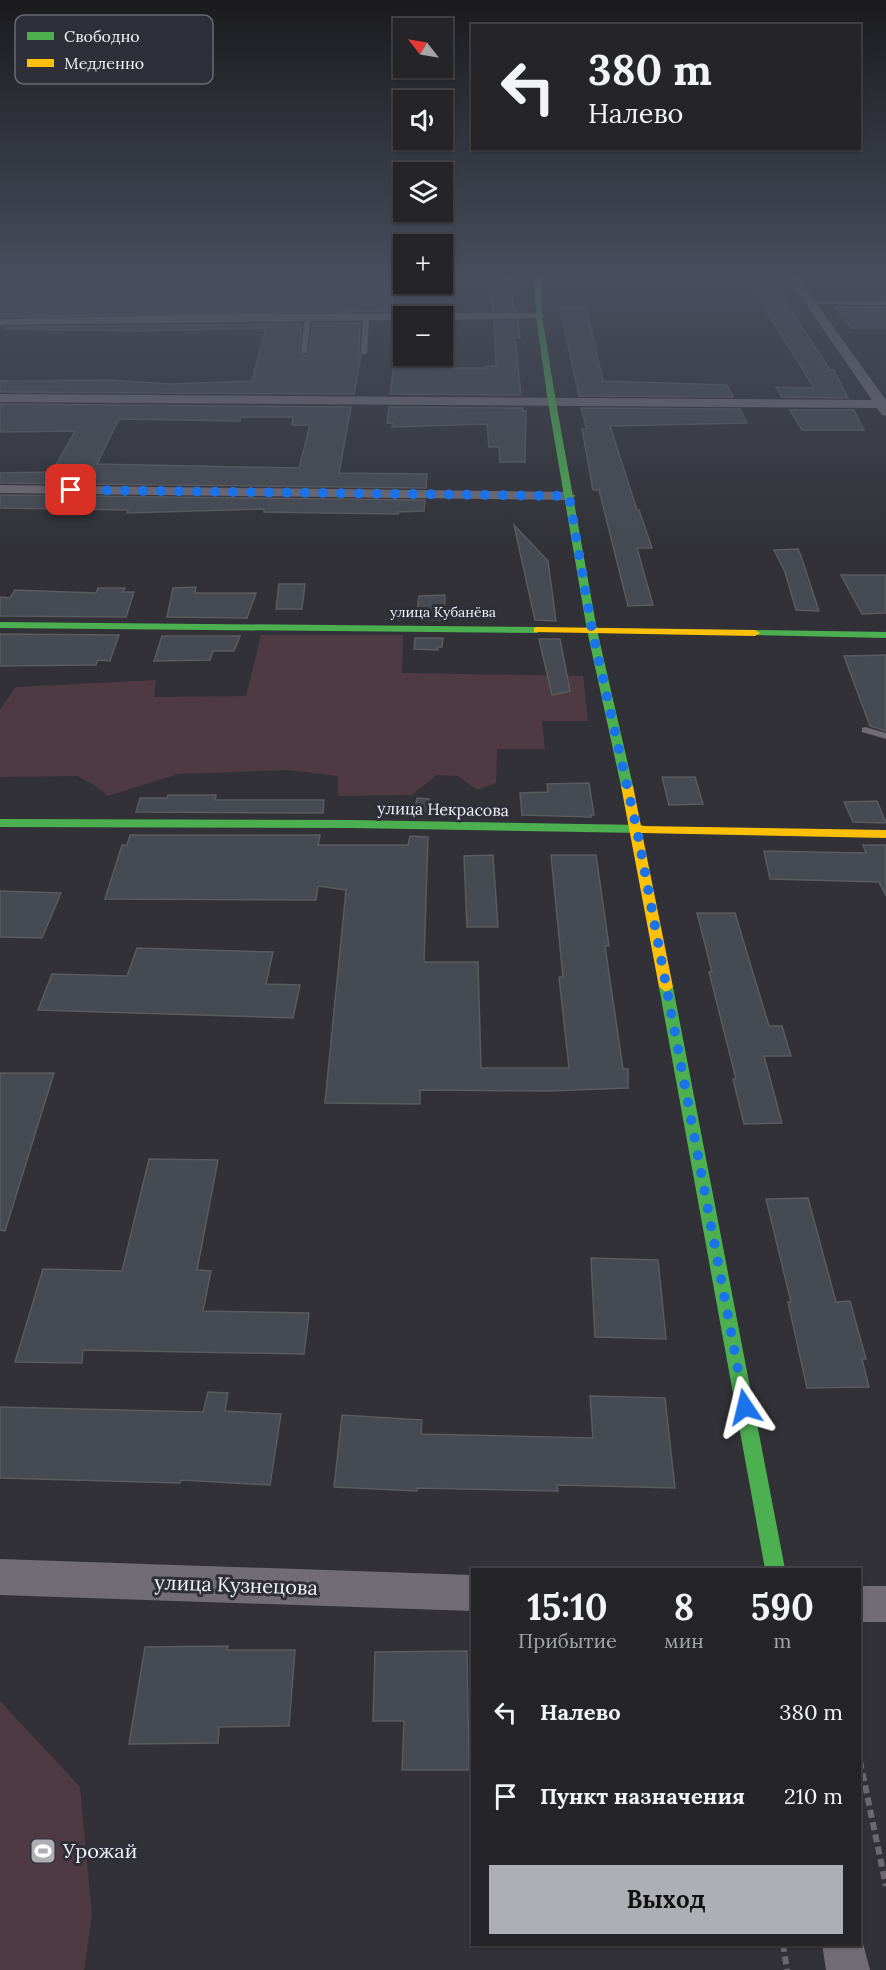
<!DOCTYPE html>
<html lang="ru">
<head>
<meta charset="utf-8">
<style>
	:root { --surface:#252529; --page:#313135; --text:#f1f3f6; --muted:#a3a5a8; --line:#424246; --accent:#aeaeb5 }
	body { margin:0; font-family:Lora,serif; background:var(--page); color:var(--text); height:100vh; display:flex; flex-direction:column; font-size:22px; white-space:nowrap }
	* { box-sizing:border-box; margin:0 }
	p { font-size:20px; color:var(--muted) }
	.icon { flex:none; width:33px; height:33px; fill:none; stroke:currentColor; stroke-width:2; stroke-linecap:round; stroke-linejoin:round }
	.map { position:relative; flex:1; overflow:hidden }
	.details { position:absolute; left:471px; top:1568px; width:390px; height:378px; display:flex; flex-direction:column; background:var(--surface); border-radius:0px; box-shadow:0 2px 4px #0004,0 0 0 2px var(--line) }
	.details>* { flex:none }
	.banner { position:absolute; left:471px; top:24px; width:390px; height:126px; border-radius:0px; box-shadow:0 2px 4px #0004,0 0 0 2px var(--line); background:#252529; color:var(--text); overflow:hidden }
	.needle { width:39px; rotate:301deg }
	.fabs { position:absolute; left:393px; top:18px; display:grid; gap:12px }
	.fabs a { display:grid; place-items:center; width:60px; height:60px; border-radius:0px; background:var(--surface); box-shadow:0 2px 4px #0004,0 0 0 2px var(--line); font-size:30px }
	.pin { position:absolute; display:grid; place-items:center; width:51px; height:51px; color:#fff; margin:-26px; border-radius:12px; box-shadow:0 3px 9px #0006 }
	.me { position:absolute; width:66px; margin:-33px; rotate:350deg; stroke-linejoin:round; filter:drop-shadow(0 0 4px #0008) }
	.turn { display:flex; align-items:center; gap:21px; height:126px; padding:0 18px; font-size:27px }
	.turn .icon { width:78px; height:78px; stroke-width:2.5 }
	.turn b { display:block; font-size:42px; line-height:51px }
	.eta { display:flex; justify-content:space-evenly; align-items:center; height:102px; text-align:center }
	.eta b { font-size:36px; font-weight:700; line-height:42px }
	.button { display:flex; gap:12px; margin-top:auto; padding:12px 18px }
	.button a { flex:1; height:69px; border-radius:0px; background:var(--accent); color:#111; font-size:24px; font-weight:700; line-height:69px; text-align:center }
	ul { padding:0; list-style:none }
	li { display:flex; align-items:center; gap:18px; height:84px; padding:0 18px }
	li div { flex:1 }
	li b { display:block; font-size:22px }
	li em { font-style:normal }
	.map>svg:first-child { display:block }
	.green { fill:#4f3a44 }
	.building { fill:#464a52; stroke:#595b5f; stroke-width:1.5; fill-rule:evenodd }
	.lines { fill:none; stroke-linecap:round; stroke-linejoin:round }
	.path { stroke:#6c6870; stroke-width:6; stroke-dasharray:8 4.5; stroke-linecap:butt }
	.lane { fill:#726c76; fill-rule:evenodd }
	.street { fill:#726c76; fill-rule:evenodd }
	.fast { fill:#4caf50; fill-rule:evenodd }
	.slow { fill:#ffc107; fill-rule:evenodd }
	.route { stroke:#1a73e8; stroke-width:10; stroke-dasharray:0 18 }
	.labels { text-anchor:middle; stroke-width:6; stroke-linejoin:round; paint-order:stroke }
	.far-street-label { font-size:14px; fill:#f2f2f9; stroke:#2f2f39 }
	.street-label { font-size:16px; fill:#f2f2f9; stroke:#2f2f39 }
	.near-street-label { font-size:20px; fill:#f2f2f9; stroke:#2f2f39 }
	.near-poi-label { font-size:20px; fill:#f2f2f9; stroke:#2f2f39; text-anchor:start }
	.key { fill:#2f2f39; stroke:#6a6a73; stroke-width:1.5 }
	.key-label { font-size:16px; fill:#f2f2f9 }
</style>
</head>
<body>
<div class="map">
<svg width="886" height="1970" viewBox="0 0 886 1970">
	<rect width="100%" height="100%" fill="#313137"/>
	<path class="green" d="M261,635H403L402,673L583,676L588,721H542L545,749H497L496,783L477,790L458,776L437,775L412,795L338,796V776L288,770L178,774L108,796L93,784L77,776L0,777V710L16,687L156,680L154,697L246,696Z
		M0,1701L80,1787L92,1915L84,1970H0Z"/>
	<path class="building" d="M9,278H390L394,311L0,317V288Z
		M488,278H511L513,306H516L517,311H493Z
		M751,286H775L830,370H834L848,398L782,397L776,387L814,388Z
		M560,307H586L603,381L727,385L733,397L579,396Z
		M835,307H886V328H851Z
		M494,321H518L520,338H515L521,395L390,394L395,356L400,363L405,361L406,356H435L436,368H487L486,366H496Z
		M313,323H360L359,353L361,356L354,394L0,392V381L112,380L169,384L252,381L266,328L139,331L4,329L5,327L302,324L299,352L305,356L309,352Z
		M0,404L351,407L339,473L427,474L426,488L0,483V473L52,472L75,431L0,432ZM241,417H293L292,425H310L299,468L97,464L119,419L240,421Z
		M389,407L523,408V411H526L525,462H500L499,447H489L487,424L392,427L393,423H387Z
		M581,408L740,409L747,423L610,426L637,510H639L652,548H637L653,605L628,606L599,490H593L582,429H587Z
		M790,410H854L864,430H802Z
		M0,495L425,500L424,511L398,512V514L264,512V509L127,513L128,510L0,508Z
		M514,525L548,561L556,621L535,620Z
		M798,549L801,556L819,611L796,610L785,572L774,550Z
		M841,575H886V613L862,614Z
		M279,584H305L302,609H276Z
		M196,587L195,593H256L247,618L167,617L173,588Z
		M98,588H125L123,592H134L126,617L0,616V597L10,598L15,590L96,593Z
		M445,595L444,620L416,619L419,596Z
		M0,634L119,635L110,661L98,660L96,665L0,666Z
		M162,636H240L234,651H213L210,660L154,661Z
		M415,638H443L442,647H438V650L414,649Z
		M539,639H560L570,691L552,695Z
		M886,655V731L870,726L844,656Z
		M662,777H695L703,804L669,805Z
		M589,783L594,815H590L591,817L522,815L520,793L548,792L547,784Z
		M168,795H216L215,800H324L323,813L136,812L140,798H167Z
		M417,798L429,799V814H414Z
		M877,801L886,823L853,822L844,802Z
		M130,835H320L318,845H408L410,836L428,837L424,962H478L481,1068H569L559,977H563L551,855H596L609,946H605L623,1069H628V1088L548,1091L420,1090V1104L325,1103L346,890L318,886L316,900L105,899L122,845H127Z
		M863,845H886V896L879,882L770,879L764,851L866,853Z
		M493,855L498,927H467L464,856Z
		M0,891L61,893L42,938L0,937Z
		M697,913H735L769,1026H782L791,1056H764L782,1123L744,1124L733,1079H736L709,972H712Z
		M137,948L273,952L266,984L300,985L293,1018L38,1010L52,974L127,976Z
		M0,1073H54L5,1231L0,1230Z
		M149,1159L218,1160L197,1270L211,1271L203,1311L309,1313L304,1354L83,1350L82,1363L15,1362L43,1269L122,1271Z
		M808,1198L836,1302L850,1301L866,1359H862L869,1387L807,1388L788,1302H791L766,1199Z
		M591,1258L658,1260L666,1339L595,1337Z
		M208,1392L228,1393L225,1411L281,1414L270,1485L181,1480L180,1483L0,1478V1407L203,1412Z
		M590,1396L665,1398L675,1488L557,1485L558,1491L417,1488V1491L334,1487L342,1415L422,1420L421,1434L593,1438Z
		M228,1646L227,1650H295L289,1726L219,1727L218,1743L129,1744L145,1647Z
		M467,1651L469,1770H402L404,1721H373L375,1652Z"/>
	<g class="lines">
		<path class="path" d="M860,1761L886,1886
			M783,1944L787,1970"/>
		<path class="lane" d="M810,301H886V305L808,304Z
			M399,314L402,316L404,359L401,361L398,359L396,316Z
			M308,315L311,317L307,352L304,354L301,352L305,317Z
			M366,315L369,317L367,353L364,355L361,353L363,317Z
			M865,727L886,733V739L862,732V728Z"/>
		<path class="street" d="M788,278H798L886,400V416L882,415L877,408L0,402V394L872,400Z
			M539,313L544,316L543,318L442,320V316H404V320L0,325V319L243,314Z
			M0,485L569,492L576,496L569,500L0,493Z
			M0,1559L472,1575V1611L0,1595Z
			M860,1586H886V1622H860Z
			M860,1932L870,1970H826L822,1944H860Z"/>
		<path class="fast" d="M535,278H541L542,316L556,402L597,630L633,786L627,789L621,786L587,630L548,402L536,316Z
			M0,622L537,627L542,630L537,633L0,628Z
			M755,630L886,632V638L752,635L750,633Z
			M0,819L352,820L642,825L648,829L642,833L352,828L0,827Z
			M666,982L673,987L785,1569H765L659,987Z"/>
		<path class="slow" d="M537,627L755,630L760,633L755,636L534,632V628Z
			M627,783L633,786L641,826L886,830V838L642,833L673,987L666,992L659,987L621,786Z"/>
	</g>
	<linearGradient id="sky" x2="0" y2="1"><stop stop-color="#1b1b1e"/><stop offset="0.5" stop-color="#484e5e"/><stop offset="1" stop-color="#484e5e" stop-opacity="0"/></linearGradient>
	<rect width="886" height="554" fill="url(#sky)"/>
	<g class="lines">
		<path class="route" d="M71,490L569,496L592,630L637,830L745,1407"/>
	</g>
	<defs>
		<g id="stadium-square" transform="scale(1.35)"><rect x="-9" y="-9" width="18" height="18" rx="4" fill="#aeaeb5" stroke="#2f2f39"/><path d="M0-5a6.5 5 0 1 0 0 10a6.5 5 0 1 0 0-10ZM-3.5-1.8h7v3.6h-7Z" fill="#fff"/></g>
	</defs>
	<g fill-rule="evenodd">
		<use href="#stadium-square" x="43" y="1851"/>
	</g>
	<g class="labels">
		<g class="far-street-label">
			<text x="443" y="617">улица Кубанёва</text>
		</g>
		<g class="street-label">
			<text transform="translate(443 809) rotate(1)" y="6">улица Некрасова</text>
		</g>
		<g class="near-street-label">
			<text transform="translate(236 1585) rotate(2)" y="7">улица Кузнецова</text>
		</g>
		<g class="near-poi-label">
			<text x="63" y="1858">Урожай</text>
		</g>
	</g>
	<rect x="15" y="15" width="198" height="69" rx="9" class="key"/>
	<rect x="27" y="32" width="27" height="8" fill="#4caf50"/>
	<rect x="27" y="59" width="27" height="8" fill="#ffc107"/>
	<g class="key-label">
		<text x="64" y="42">Свободно</text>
		<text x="64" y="69">Медленно</text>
	</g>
</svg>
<div class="fabs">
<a><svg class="needle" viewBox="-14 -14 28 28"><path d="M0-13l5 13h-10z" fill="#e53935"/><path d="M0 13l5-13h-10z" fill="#a3a5a8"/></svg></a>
<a><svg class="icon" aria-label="sound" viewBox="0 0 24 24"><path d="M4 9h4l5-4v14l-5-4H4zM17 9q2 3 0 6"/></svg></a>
<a><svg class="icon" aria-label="layers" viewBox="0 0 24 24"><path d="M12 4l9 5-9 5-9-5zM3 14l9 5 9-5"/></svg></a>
<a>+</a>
<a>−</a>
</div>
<div class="pin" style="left:71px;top:490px;background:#d93025"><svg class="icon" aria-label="arrive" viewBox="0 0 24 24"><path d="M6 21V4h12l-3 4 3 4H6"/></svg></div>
<svg class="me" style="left:745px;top:1407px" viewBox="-20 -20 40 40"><path d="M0-17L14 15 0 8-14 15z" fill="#1a73e8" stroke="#fff" stroke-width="4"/></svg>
<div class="banner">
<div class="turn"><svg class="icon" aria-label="left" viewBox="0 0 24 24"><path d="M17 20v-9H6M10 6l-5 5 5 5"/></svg><div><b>380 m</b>Налево</div></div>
</div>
<section class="details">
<div class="eta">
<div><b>15:10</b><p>Прибытие</p></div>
<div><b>8</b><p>мин</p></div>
<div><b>590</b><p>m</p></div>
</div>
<ul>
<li><svg class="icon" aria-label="left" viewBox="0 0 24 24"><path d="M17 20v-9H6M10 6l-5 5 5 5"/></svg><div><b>Налево</b></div><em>380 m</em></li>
<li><svg class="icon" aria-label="arrive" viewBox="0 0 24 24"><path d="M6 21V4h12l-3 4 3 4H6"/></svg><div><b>Пункт назначения</b></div><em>210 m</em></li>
</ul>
<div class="button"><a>Выход</a></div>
</section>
</div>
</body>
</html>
